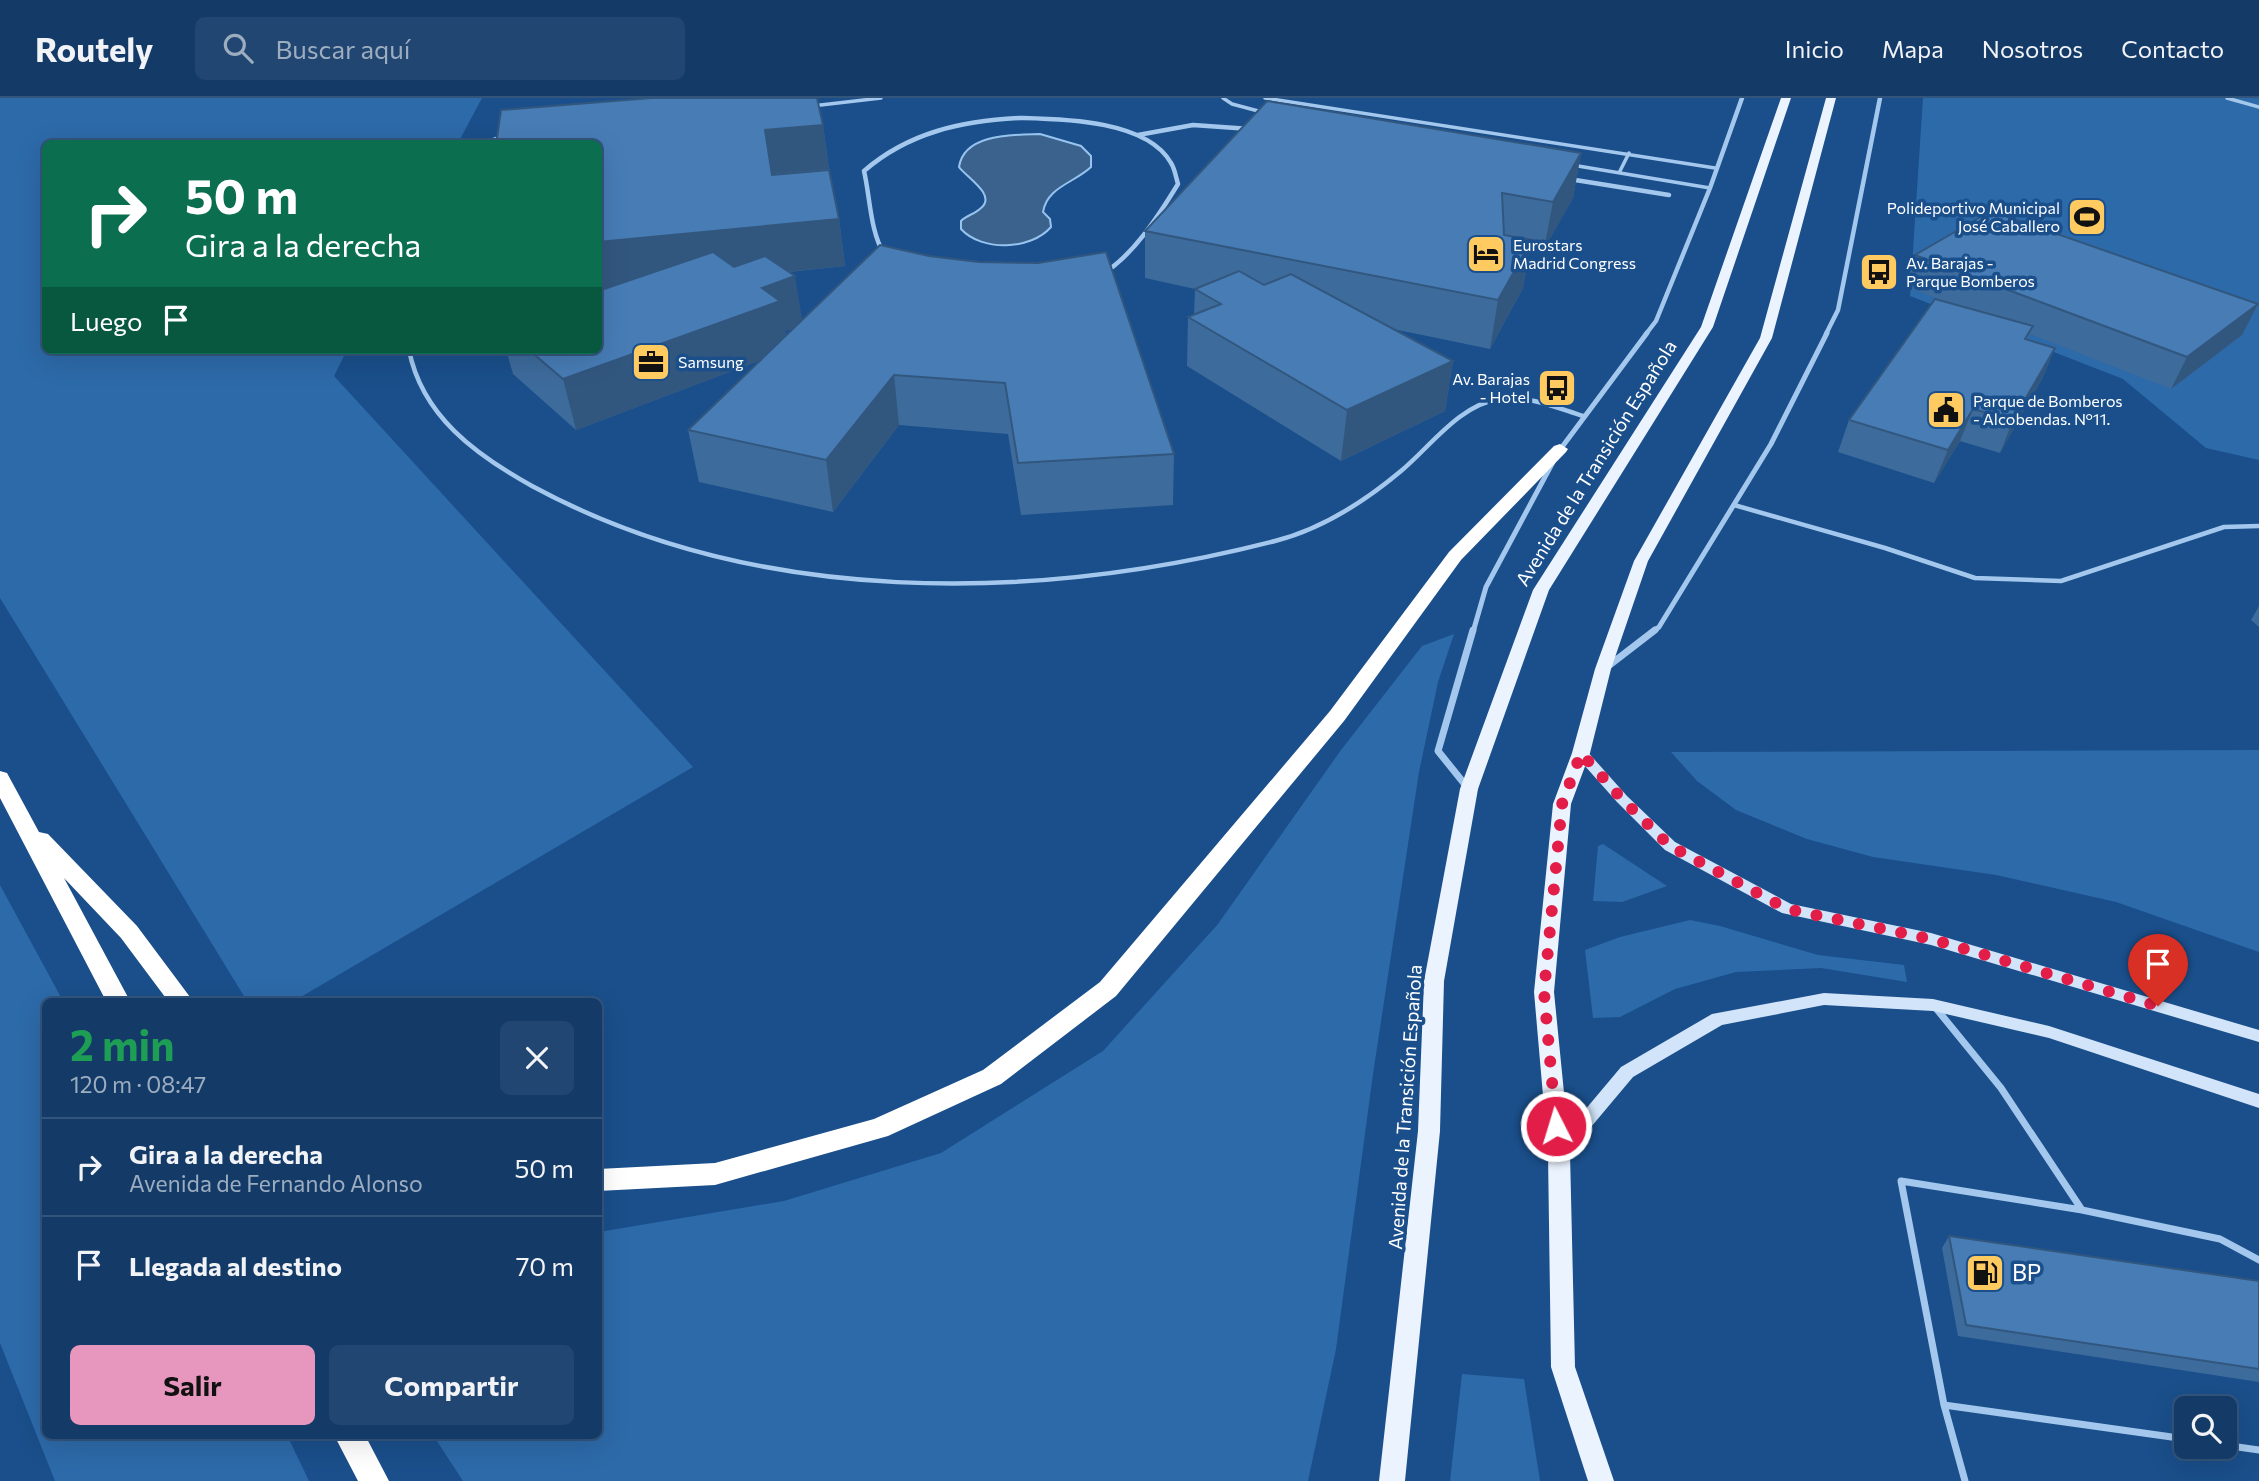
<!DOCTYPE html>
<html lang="es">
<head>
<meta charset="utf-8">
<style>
	:root { --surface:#143b68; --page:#214671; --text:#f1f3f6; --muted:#9dadc0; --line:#33557c; --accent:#e797bd }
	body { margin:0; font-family:Commissioner,sans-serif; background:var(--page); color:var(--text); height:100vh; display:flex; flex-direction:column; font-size:26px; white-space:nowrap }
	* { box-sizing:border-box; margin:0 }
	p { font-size:23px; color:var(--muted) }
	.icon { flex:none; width:38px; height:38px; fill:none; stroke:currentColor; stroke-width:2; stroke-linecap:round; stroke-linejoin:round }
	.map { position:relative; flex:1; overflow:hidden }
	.side { position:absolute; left:42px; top:900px; width:560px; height:441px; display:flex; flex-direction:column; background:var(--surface); border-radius:10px; box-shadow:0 7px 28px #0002,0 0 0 2px var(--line) }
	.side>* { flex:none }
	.top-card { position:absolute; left:42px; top:42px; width:560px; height:214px; border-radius:10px; box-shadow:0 7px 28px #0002,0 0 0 2px var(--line); background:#0b6e4f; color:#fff; overflow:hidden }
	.controls { position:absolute; left:2174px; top:1298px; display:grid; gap:14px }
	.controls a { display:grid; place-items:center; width:63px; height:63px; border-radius:10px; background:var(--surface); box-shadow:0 7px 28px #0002,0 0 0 2px var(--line); font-size:35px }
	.pin { position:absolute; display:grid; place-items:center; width:60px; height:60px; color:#fff; margin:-72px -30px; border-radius:50% 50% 50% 0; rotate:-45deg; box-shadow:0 0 7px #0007 }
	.pin .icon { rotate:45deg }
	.me { position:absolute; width:77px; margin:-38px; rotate:355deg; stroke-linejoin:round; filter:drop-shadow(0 0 5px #0008) }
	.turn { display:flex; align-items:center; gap:24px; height:147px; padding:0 28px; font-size:32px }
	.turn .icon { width:91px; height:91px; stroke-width:2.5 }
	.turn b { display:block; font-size:49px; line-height:60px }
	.then { display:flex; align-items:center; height:66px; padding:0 28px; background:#0003; gap:14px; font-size:26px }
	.round { display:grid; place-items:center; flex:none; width:74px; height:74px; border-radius:10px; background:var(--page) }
	.head { display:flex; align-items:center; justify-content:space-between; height:119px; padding:0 28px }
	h1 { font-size:42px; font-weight:700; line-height:52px; color:#1e9e55 }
	.button { display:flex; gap:14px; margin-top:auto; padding:14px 28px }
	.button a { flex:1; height:80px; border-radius:10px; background:var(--accent); color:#111; font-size:28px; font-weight:700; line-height:80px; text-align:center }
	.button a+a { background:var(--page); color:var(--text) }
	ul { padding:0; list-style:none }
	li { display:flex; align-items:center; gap:21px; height:98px; padding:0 28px; border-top:2px solid var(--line) }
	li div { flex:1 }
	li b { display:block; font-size:26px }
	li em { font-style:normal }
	header { display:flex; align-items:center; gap:42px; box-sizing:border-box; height:98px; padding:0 35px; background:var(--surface); border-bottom:2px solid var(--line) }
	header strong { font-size:33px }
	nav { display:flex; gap:38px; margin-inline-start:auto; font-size:24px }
	.search { width:490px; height:63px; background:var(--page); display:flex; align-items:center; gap:18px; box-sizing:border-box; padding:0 24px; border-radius:10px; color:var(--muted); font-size:26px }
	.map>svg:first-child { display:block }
	.green { fill:#2d6aa9 }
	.water { fill:#3a628c; stroke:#97c3ef; stroke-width:2 }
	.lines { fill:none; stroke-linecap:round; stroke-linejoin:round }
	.lane-far2 { stroke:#a4c8ed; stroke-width:3.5 }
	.lane-far1 { stroke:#a4c8ed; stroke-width:4.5 }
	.lane { stroke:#a4c8ed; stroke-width:7 }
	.street-far2 { stroke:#a4c8ed; stroke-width:4.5 }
	.street-far1 { stroke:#a4c8ed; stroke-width:5 }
	.street { stroke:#a4c8ed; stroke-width:7 }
	.secondary { fill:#d1e4f9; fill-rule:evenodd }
	.primary { fill:#ebf3ff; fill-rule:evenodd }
	.highway { fill:#fff; fill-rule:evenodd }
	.wall { fill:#3d6b9c; fill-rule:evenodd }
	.shaded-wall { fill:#32577f }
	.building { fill:#477cb5; stroke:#32577f; stroke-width:2 }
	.route { stroke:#e11d48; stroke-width:12; stroke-dasharray:0 21.6 }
	.labels { text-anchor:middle; stroke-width:7; stroke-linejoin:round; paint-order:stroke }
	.far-poi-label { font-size:16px; fill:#fff; stroke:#1a4f8b; text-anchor:start }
	.street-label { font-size:19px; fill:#fff; stroke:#1a4f8b }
	.near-poi-label { font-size:23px; fill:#fff; stroke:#1a4f8b; text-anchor:start }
</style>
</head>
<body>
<header>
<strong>Routely</strong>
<div class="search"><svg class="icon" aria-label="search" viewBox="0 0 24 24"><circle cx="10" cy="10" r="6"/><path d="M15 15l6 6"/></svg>Buscar aquí</div>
<nav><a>Inicio</a><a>Mapa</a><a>Nosotros</a><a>Contacto</a></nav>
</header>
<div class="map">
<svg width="2259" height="1383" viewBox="0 0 2259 1383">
	<rect width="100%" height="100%" fill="#1a4f8b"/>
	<path class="green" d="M0,0H482L458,45L46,46V252H347L334,278L693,669L294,903H247L0,500Z
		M1923,0H2259V362L2206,350L2123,281L1910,198Z
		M1454,536L1438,584L1419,674L1373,976L1336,1251L1308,1383H463L433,1337H598L599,1134L784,1103L941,1055L1103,953L1218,826L1341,652L1422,548Z
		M2259,652V854L2116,804L1996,777L1873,759L1807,741L1736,712L1697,683L1671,654Z
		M1603,746L1667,788L1622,804L1593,803L1598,748Z
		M0,787L63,903H46V1337H287L309,1383H55L0,1245Z
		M1690,822L1720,828L1818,857L1904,867L1907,884L1821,870L1736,874L1675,891L1620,919L1593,920L1585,852L1620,839Z
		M1462,1276L1524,1281L1540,1383H1450Z"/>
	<path class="water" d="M1040,36L1081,48L1091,58V69C1074,85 1047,89 1043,114L1050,121L1051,129C1031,152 982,154 961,131V123C967,117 975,116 981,110C997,97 966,79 959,69C964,35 1014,37 1040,36Z"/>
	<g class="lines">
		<path class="lane-far2" d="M1223,0L1232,6L1262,14
			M1265,0L1715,70
			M2227,0L2259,9
			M812,8L881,0
			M482,46L503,38
			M1572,67L1710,90
			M1619,75L1629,55"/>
		<path class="lane-far1" d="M409,252C422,318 476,357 532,388C755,509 1034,505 1275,443C1322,431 1364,404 1401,373C1430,349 1460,306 1500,301C1528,297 1557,310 1583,318
			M1734,407L1885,450L1975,480L2061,483L2224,429L2259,428"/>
		<path class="lane" d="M1935,909L2001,990L2082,1112L1901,1083L1944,1307L1965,1383
			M2082,1112L2220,1141L2259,1162
			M1944,1307L2186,1341
			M2224,1347L2259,1352"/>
		<path class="street-far2" d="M1020,20C1063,21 1147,22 1171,65C1175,71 1176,80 1178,86C1159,117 1132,160 1099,178C1052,203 914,207 884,156C870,133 870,98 864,73C909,34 962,23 1020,20Z
			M1138,37L1193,27L1250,31
			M1569,81L1669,97
			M1646,236L1656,223L1710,90L1742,0
			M1826,236L1838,212L1880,0"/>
		<path class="street-far1" d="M1559,353L1647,235
			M1473,534L1486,489L1553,364
			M1653,534L1659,529L1771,346L1827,235"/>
		<path class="street" d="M1607,569L1655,532
			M1467,689L1438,653L1473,532"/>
		<path class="secondary" d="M1581,650L1586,652L1627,698L1675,744L1791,806L1931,835L2259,932V944L1931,847L1782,815L1665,752L1617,704L1576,658L1574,655Z
			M1824,895L1933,901L2049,928L2259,996V1010L2049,940L1933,913L1824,907L1722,927L1633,979L1565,1060L1559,1062L1553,1060L1550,1055L1553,1050L1621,969L1712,916Z"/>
		<path class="primary" d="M1781,0H1791L1713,229L1549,492L1478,691L1444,883L1440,1033L1405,1383H1379L1418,1033L1424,883L1460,691L1533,492L1701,229Z
			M1826,0H1836L1772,240L1648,463L1611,571L1590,655L1571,706L1554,894L1570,1055L1575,1269L1614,1383H1588L1551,1269L1548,1055L1534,894L1553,706L1572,655L1595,571L1634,463L1760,240Z"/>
		<path class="highway" d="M1560,346L1568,351L1566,354L1461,462L1344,623L1116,898L1001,986L888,1038L715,1087L598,1093V1071L715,1065L874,1021L983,972L1100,884L1330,613L1449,454L1554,348Z
			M0,673L7,675L39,734L48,736L137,828L193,903H168L121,840L64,780L130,903H106L0,700Z
			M334,1337H365L389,1383H358Z"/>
	</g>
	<path class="wall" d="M823,27L829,71L839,121L845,168L789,174L802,222L880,147L1174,356L1173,407L1021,417L1008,336L899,327L833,414L699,384L688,332L761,262L576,332L513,276L506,252H598ZM794,230L786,238L785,233Z
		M1581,55L1573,100L1544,151L1530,149L1523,190L1490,251L1393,231L1453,263L1445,313L1341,363L1187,268L1188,219L1194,216L1195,191L1145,180V133Z
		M1915,157L2258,206L2242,237L2171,291L2030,236L2027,242L2055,250L2042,281L2000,355L1960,343L1934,385L1838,354L1849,322L1952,206L1905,188Z
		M2259,508V529L2251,522Z
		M1949,1138L2259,1183V1284L1958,1238L1942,1150Z"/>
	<path class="shaded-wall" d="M823,27L829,71L772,76L765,32Z
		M1581,55L1573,100L1544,151L1553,104Z
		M839,121L845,168L598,193V144Z
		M1532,142L1523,190L1490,251L1498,202Z
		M795,178L803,227L785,233L788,252L576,332L563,281L762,190Z
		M2258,206L2242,237L2171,291L2187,259Z
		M2055,250L2042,281L2000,355L2013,322Z
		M1453,263L1445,313L1341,363L1347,312Z
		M894,277L899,327L833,414L826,362Z
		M1973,311L1960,343L1934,385L1948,352Z"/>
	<path class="building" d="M651,0H817L823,27L765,32L772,77L829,72L839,121L598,144V46H496L501,12Z
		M1267,3L1581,55L1553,104L1502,95L1504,137L1532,142L1498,202L1145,133Z
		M1991,113L2258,206L2187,259L1915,157Z
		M880,147L929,158L979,164L1038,165L1106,154L1174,356L1018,365L1005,285L894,277L826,362L688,332Z
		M713,154L734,169L765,158L795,178L762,190L780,203L563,281L529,252H598V193Z
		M1239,173L1264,187L1291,176L1453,263L1347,312L1188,219L1221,206L1195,191Z
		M1935,201L2033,228L2025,241L2055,250L2013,322L1973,311L1948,352L1849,322Z
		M1949,1138L2259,1183V1271L1966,1227Z"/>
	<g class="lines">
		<path class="route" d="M1556,1028L1544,894L1562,706L1581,655L1622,701L1670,748L1787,811L1931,841L2158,908"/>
	</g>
	<defs>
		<g id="stadium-square" transform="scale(2.0125)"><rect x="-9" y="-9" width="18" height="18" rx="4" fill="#ffcb61" stroke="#1a4f8b"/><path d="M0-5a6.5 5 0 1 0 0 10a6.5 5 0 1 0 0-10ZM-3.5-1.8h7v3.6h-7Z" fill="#111"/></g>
		<g id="hotel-square" transform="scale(2.0125)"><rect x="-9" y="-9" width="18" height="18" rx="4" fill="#ffcb61" stroke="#1a4f8b"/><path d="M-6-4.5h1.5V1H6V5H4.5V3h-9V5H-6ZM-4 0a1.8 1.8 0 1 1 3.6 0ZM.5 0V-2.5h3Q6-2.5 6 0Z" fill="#111"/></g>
		<g id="bus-square" transform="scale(2.0125)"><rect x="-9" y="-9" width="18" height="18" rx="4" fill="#ffcb61" stroke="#1a4f8b"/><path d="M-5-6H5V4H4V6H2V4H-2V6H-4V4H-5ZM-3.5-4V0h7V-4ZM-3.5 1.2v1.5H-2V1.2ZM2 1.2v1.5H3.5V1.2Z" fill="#111"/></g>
		<g id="office-square" transform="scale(2.0125)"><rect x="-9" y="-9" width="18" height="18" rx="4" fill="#ffcb61" stroke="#1a4f8b"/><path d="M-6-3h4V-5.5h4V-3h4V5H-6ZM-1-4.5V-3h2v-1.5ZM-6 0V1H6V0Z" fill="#111"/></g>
		<g id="civic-square" transform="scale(2.0125)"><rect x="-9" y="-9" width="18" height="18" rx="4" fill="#ffcb61" stroke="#1a4f8b"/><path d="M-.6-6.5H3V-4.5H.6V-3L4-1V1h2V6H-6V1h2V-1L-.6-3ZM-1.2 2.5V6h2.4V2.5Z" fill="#111"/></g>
		<g id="fuel-square" transform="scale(2.0125)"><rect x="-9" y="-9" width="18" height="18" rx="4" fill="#ffcb61" stroke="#1a4f8b"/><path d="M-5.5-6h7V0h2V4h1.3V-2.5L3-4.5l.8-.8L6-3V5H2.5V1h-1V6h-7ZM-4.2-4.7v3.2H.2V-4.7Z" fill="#111"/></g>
	</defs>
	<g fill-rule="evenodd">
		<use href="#stadium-square" x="2087" y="119"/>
		<use href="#hotel-square" x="1486" y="156"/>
		<use href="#bus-square" x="1879" y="174"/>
		<use href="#office-square" x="651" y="264"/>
		<use href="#bus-square" x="1557" y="290"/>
		<use href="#civic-square" x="1946" y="312"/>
		<use href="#fuel-square" x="1985" y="1175"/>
	</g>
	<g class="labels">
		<g class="far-poi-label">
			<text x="2060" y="116" text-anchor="end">Polideportivo Municipal<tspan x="2060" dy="18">José Caballero</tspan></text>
			<text x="1513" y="153">Eurostars<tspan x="1513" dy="18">Madrid Congress</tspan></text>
			<text x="1906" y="171">Av. Barajas -<tspan x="1906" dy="18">Parque Bomberos</tspan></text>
			<text x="678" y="270">Samsung</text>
			<text x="1530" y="287" text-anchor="end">Av. Barajas<tspan x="1530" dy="18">- Hotel</tspan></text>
			<text x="1973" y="309">Parque de Bomberos<tspan x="1973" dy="18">- Alcobendas. Nº11.</tspan></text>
		</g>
		<g class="street-label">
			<text transform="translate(1596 365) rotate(-58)" y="7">Avenida de la Transición Española</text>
			<text transform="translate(1405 1009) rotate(-86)" y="7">Avenida de la Transición Española</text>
		</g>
		<g class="near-poi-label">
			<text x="2012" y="1183">BP</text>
		</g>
	</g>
</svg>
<div class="controls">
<a><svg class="icon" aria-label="search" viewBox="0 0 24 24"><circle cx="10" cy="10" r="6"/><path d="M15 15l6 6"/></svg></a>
</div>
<div class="pin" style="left:2158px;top:908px;background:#d93025"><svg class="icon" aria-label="arrive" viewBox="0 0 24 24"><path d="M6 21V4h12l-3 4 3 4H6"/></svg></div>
<svg class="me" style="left:1556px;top:1028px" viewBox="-20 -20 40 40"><circle r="17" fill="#e11d48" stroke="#fff" stroke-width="3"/><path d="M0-11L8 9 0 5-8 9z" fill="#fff"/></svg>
<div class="top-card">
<div class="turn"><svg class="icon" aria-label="right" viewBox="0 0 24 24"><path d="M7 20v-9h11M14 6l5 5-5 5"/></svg><div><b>50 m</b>Gira a la derecha</div></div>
<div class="then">Luego<svg class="icon" aria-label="arrive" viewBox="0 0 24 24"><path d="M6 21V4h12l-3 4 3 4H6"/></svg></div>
</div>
<section class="side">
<div class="head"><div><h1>2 min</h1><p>120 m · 08:47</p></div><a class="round"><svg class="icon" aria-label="close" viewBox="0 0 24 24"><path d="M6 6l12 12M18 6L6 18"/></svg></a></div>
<ul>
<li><svg class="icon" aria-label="right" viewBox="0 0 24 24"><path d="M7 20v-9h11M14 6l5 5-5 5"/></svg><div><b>Gira a la derecha</b><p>Avenida de Fernando Alonso</p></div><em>50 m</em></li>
<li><svg class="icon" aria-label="arrive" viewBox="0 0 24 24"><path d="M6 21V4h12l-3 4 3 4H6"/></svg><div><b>Llegada al destino</b></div><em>70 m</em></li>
</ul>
<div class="button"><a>Salir</a><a>Compartir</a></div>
</section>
</div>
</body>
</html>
